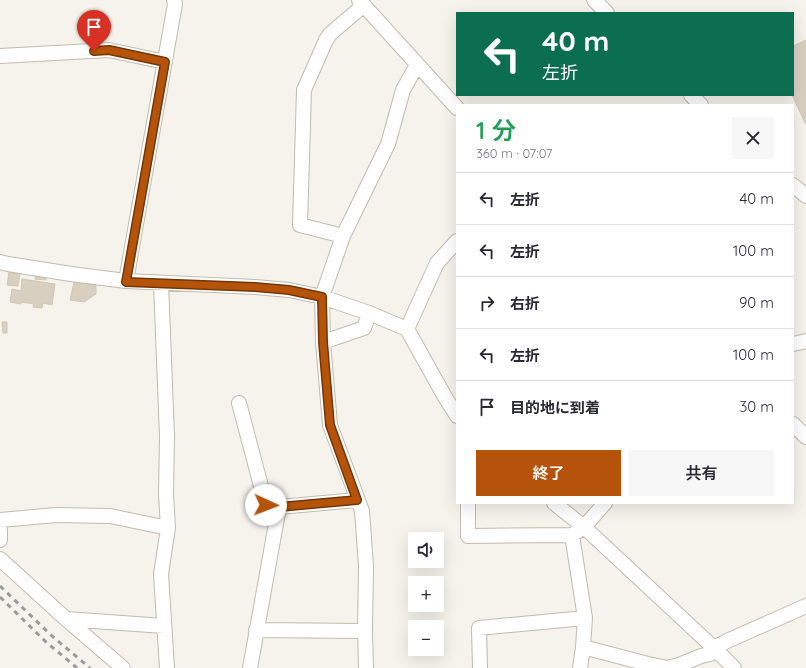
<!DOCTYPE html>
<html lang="ja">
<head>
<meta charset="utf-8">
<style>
	:root { --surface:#fff; --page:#f7f7f7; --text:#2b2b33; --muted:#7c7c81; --line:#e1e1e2; --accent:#b45309 }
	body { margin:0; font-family:Quicksand,"Noto Sans JP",sans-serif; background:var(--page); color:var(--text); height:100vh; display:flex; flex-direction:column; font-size:15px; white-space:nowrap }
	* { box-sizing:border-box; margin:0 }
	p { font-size:13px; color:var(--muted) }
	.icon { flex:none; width:22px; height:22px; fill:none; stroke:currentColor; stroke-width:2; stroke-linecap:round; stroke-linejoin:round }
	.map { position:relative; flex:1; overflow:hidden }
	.details { position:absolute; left:456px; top:104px; width:338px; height:400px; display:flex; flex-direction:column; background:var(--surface); border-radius:0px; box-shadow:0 4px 16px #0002 }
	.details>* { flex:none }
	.banner { position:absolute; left:456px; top:12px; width:338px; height:84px; border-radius:0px; box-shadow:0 4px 16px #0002; background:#0b6e4f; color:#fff; overflow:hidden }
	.controls { position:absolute; left:408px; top:532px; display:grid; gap:8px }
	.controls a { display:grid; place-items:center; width:36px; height:36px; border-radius:0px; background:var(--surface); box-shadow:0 4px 16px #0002; font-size:20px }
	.pin { position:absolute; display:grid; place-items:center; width:34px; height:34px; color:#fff; margin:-41px -17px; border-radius:50% 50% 50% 0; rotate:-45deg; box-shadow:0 0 4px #0007 }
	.pin .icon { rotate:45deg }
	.me { position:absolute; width:44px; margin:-22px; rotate:92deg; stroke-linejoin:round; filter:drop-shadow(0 0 3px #0008) }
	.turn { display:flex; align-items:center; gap:14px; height:84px; padding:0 20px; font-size:18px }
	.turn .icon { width:52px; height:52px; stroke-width:2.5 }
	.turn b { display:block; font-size:28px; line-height:34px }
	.round { display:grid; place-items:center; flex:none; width:42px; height:42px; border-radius:0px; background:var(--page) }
	.overview { display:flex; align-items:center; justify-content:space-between; height:68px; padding:0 20px }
	h1 { font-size:24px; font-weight:600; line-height:30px; color:#1e9e55 }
	.button { display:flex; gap:8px; margin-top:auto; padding:8px 20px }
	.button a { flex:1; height:46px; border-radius:0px; background:var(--accent); color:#fff; font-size:16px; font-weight:600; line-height:46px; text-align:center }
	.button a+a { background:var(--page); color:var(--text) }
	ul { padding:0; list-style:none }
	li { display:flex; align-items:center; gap:12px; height:52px; padding:0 20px; border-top:1px solid var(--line) }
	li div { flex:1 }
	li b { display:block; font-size:15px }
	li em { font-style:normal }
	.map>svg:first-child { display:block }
	.building { fill:#d8cfc1; stroke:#d3c7b4 }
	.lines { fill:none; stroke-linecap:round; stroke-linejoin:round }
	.minor-casing { stroke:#c2bbae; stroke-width:16 }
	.minor { stroke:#fff; stroke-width:14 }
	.rail { stroke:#9a9a9a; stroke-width:3; stroke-dasharray:5 5; stroke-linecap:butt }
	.route-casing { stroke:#753606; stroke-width:10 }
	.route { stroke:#b45309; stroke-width:7 }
</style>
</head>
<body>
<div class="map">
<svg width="806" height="668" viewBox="0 0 806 668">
	<rect width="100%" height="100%" fill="#f6f3ec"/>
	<path class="building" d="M806,40V125L792,95H793V46Z
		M9,272L20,274L18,286L7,285Z
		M36,275L46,277V280L35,279Z
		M22,279L55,284L52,305L43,303L42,308L33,307L34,304L21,302V304L10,302L12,289L21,291Z
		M74,282L96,285V294L84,302L70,300Z
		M2,322H7V333H3Z"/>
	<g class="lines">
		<g class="minor-casing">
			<path id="minor" d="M359,0L457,108
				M594,0L607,13
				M0,56L109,50L165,62
				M691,95L701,105
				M793,185L806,196
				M343,236L300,225L304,90L326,40L330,34L364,5
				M0,262L8,264L71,274L126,281L255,287L289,290L322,297L369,313L407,329L445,397L457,416
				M126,281L175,4L174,0
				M161,283L167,436L166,494L168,528L161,574L167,668
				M407,329L437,263L457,241
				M323,342L364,328L369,313
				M793,344L806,341
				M239,403L266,505L279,507L357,500
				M793,424L806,437
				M468,503V536L572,535L584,527L605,503
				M554,503L584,527L714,648L734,668
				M0,520L56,515L110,516L168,528
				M0,530V540
				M572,535L585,618L583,647L580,668
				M0,559L66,619L123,668
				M66,619L164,626
				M256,630L365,631
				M583,647L648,664L667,668L679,665L701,656L710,654L714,648L727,641L806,606
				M250,668L279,507
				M366,668L365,631L366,566L362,511L330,425L323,342L322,297L343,236L388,144L403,90L417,65
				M480,668L479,628L585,618"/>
		</g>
		<use href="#minor" class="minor"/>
		<path class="rail" d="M0,586L52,636L90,668
			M0,597L45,641L77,668"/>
	</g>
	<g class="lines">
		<g class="route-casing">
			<path id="route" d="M94,51L109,50L165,62L126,282L255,287L289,290L322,297L323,342L330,425L357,500L279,507L266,505"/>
		</g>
		<use href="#route" class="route"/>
	</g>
</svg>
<div class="controls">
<a><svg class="icon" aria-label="sound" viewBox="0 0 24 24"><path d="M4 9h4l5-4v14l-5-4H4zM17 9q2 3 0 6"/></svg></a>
<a>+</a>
<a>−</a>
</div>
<div class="pin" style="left:94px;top:51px;background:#d93025"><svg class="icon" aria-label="arrive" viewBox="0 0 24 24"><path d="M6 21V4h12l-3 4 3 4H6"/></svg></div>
<svg class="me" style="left:266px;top:505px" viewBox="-20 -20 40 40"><circle r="19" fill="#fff"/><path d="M0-13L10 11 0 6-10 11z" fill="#b45309"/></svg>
<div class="banner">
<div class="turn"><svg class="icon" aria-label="left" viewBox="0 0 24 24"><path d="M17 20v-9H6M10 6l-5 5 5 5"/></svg><div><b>40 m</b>左折</div></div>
</div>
<section class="details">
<div class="overview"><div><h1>1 分</h1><p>360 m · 07:07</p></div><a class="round"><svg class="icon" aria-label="close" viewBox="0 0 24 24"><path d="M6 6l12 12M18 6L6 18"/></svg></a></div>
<ul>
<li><svg class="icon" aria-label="left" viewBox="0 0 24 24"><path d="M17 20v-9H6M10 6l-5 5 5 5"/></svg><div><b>左折</b></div><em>40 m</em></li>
<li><svg class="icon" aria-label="left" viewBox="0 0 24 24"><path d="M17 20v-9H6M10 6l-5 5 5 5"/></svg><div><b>左折</b></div><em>100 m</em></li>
<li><svg class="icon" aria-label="right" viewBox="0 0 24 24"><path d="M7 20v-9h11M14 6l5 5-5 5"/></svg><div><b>右折</b></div><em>90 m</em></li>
<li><svg class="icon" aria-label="left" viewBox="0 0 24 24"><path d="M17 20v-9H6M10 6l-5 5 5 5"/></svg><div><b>左折</b></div><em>100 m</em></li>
<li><svg class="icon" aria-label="arrive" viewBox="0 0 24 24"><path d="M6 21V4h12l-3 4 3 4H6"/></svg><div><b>目的地に到着</b></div><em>30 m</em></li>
</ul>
<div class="button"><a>終了</a><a>共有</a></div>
</section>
</div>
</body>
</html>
